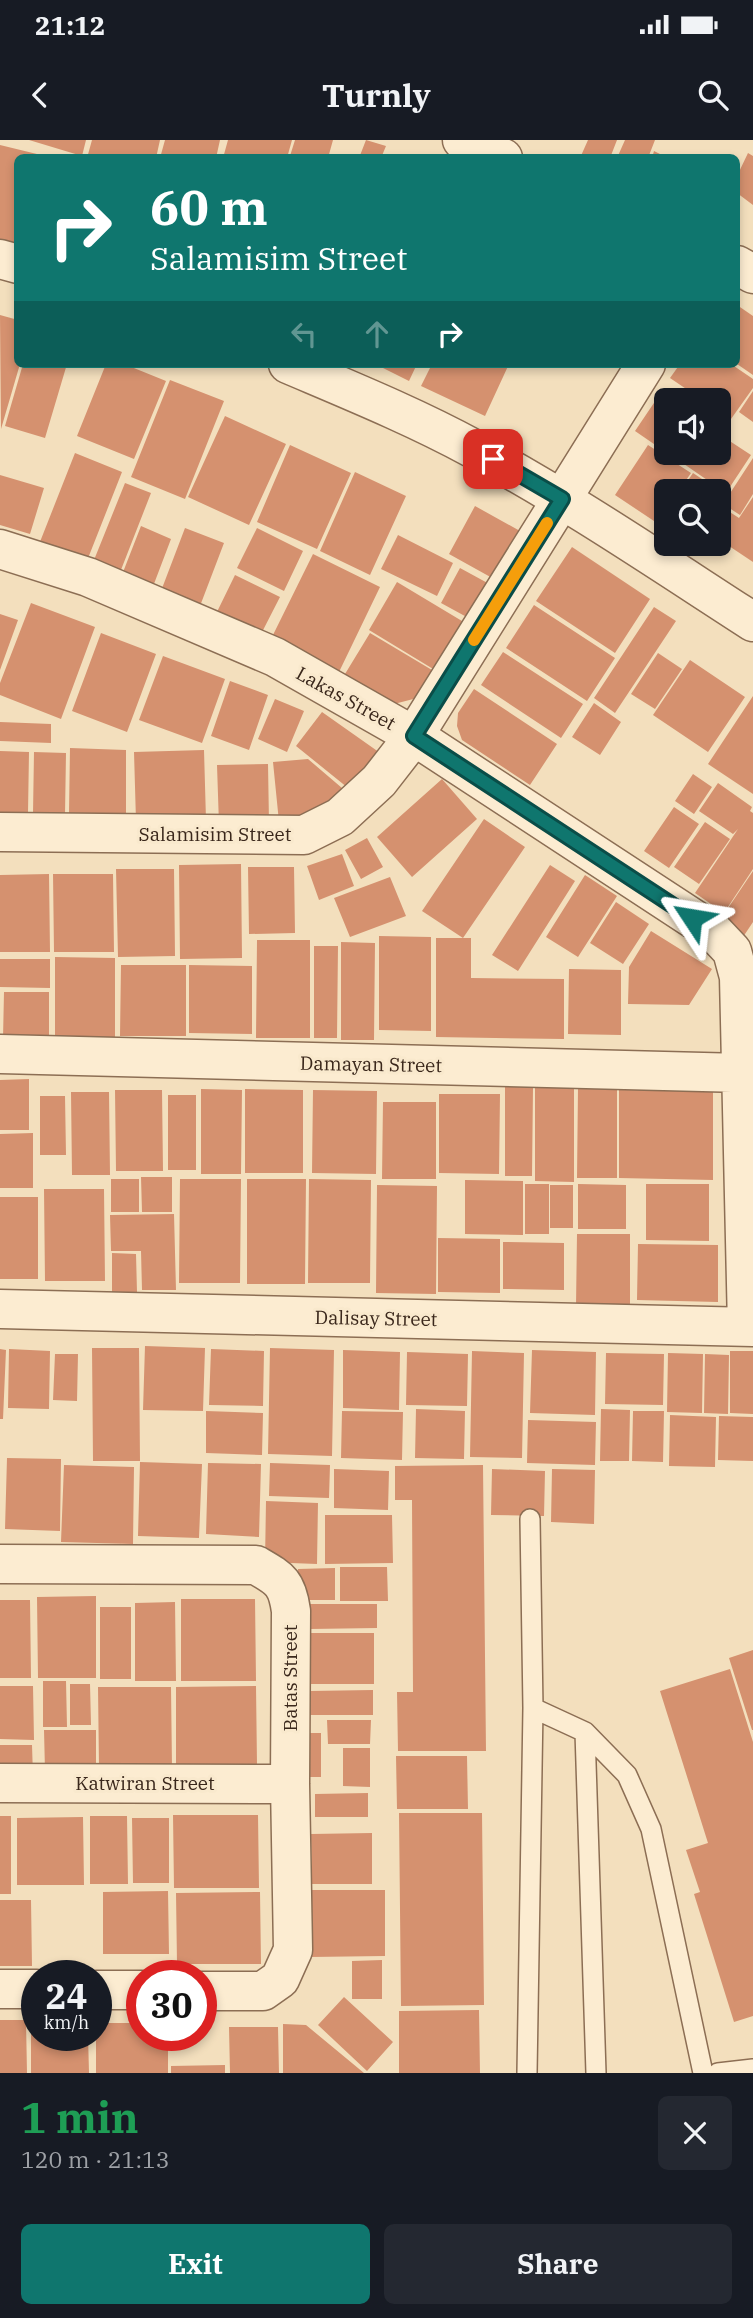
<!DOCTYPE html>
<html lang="en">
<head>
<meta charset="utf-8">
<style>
	:root { --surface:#171b24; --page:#242831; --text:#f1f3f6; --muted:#9ea1a6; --accent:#0f766e }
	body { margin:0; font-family:"IBM Plex Serif",serif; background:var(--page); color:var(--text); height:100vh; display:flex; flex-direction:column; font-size:26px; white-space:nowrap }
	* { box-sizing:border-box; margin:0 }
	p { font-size:23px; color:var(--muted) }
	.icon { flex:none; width:38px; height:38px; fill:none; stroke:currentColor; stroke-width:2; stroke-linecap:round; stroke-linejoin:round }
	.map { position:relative; height:1933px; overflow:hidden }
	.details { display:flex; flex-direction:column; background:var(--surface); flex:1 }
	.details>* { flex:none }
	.hud { position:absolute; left:14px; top:14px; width:726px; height:214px; border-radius:10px; box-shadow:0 4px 10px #0003; background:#0f766e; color:#fff; overflow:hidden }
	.buttons { position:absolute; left:654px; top:248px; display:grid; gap:14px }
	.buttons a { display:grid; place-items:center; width:77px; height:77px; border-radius:10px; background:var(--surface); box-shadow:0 4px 10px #0003; font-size:35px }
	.speed { position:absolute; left:21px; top:1820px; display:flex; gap:14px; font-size:35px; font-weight:700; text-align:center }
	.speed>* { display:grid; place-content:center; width:91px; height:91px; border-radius:50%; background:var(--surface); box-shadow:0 4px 10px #0003; line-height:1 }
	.speed small { font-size:18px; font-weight:400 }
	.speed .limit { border:10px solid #d22; background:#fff; color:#111 }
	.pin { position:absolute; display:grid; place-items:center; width:60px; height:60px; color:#fff; margin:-30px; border-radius:14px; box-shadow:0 4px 10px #0006 }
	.me { position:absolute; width:77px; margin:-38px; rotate:303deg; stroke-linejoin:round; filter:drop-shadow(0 0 5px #0008) }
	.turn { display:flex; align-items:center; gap:24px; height:147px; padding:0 21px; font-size:32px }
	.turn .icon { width:91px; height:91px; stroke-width:2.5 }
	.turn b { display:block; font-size:49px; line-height:60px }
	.lanes { display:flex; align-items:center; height:66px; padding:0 21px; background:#0003; justify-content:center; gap:35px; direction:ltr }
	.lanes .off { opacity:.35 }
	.round { display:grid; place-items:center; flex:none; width:74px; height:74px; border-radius:10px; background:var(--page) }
	.summary { display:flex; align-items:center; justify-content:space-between; height:119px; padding:0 21px }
	h1 { font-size:42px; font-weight:700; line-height:52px; color:#1e9e55 }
	.action { display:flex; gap:14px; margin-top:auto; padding:14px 21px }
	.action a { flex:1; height:80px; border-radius:10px; background:var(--accent); color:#fff; font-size:28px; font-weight:700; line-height:80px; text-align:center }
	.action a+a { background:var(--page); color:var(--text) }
	.status { display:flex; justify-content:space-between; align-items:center; height:49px; padding:0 35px; background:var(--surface); direction:ltr }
	.status svg { height:19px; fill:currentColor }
	header { display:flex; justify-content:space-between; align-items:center; height:91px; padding:0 21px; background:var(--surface); font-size:32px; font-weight:700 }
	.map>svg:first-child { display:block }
	.building { fill:#d5916f }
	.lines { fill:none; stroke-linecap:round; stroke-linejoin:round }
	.service-casing { stroke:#8c6e54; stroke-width:22 }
	.minor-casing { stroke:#8c6e54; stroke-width:41 }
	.service { stroke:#fcecd1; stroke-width:19 }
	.minor { stroke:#fcecd1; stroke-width:38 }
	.route-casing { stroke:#0a4d48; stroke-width:18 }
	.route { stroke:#0f766e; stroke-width:12 }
	.slow { stroke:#f59e0b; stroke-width:12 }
	.labels { text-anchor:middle; stroke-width:6; stroke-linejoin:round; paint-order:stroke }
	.street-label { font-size:19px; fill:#3a271b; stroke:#f9e9cd }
</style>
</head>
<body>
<div class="status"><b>21:12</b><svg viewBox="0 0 49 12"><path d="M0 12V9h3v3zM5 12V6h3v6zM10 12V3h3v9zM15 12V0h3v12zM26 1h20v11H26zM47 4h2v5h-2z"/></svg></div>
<header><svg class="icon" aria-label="back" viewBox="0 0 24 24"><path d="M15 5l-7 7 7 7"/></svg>Turnly<svg class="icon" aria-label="search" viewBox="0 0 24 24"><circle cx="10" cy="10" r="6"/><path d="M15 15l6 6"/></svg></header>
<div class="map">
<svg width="753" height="1933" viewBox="0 0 753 1933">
	<rect width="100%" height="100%" fill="#f3dfbd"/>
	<path class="building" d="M29,0H86L82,16Z
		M92,0H160L156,18H87Z
		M165,0H220L216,18H160Z
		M228,0H292L287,18H223Z
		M295,0H333L328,18H293L290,16Z
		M366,0L386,6L381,18H359Z
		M588,0H617L610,18H580Z
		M625,0H655L648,18H617Z
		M0,5L41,15L40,18H18V106L0,102Z
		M654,11L668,18H652Z
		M748,13L753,16V65L737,53V36Z
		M737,165L753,176V235L737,224Z
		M0,175L18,180V224H20L1,289Z
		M23,224H67L45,298L5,286Z
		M106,224H124L166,241L134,319L77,296Z
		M375,224H417L409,241Z
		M432,224H509L485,276L421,246Z
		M680,224H731L753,239V248L731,279L719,271V261H704L670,238Z
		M170,240L224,261L185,359L131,337Z
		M753,251V282L739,272Z
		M660,254L670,261H667V313L635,291Z
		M225,276L286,304L249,385L188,357Z
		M719,294L751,315L726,353L668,313H719Z
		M290,305L351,333L317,409L257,382Z
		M648,305L691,333L678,352H667V368L657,383L615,355Z
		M75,313L122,332L83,431L36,412Z
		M753,318V354L740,375L723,364Z
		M355,332L406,356L370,435L320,411Z
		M693,333L723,353L719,358V352H680Z
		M0,335L44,348L30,394L0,385Z
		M125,343L151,353L119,435L92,425Z
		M753,357V422L723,402L715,415L699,404H719V365L739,378Z
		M475,366L520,391L494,439L449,414Z
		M667,371V391L657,385Z
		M141,386L171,399L149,457L118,445Z
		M185,388L224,403L200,466L161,451Z
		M257,388L303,411L284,451L237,428Z
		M398,395L453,423L437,456L381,429Z
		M572,407L650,459L615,513L536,461Z
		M313,414L380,447L339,532L271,499Z
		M460,428L493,446L474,481L441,463Z
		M235,435L280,457L259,498L215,476Z
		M397,442L472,487L443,535L369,490Z
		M31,463L95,487L61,579L0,555V543Z
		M534,465L615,518L587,561L506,508Z
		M654,467L676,481L615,573L594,558Z
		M0,474L18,480L0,530Z
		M101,493L156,514L127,592L72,571Z
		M370,493L437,533L421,557L394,564L345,534Z
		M503,512L583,564L561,598L481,545Z
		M658,513L682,529L655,569L631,554Z
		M163,516L225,539L202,603L139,580Z
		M690,520L745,557L708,612L653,575Z
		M230,541L268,555L249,610L211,596Z
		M474,549L557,604L530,645L462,600L457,586L458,573Z
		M753,556V654L708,624Z
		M275,559L304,571L287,612L258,599Z
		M594,563L621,582L600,615L572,597Z
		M322,572L383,615L353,652L296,606Z
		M0,582L51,584V603L0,601Z
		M70,608L126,610V675L69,674Z
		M204,610L206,680L136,681L134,612Z
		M0,611L29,612L28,673L0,672Z
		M34,612L66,613L65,675L33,674Z
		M308,619L349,654L312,674L279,682L273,622Z
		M268,624L269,683L219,685L217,625Z
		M693,634L712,647L694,674L675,661Z
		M442,639L477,679L412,737L377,697Z
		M718,643L752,667L750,671L753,673V729L724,773L695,753L738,689L733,694L699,671Z
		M674,667L699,684L669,728L644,711Z
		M484,679L525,707L463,798L422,771Z
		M705,682L730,699L699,744L674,727Z
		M367,698L383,727L361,739L345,710Z
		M342,714L354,746L319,760L307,726Z
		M241,724L242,818L180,819L179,725Z
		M550,725L575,741L518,831L492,815Z
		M248,727H294L295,793L249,794Z
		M116,729H174L175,816L118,817Z
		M753,731V782L739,803L716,786Z
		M49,734L50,812H0V735Z
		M53,734H113L114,812H54Z
		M585,735L617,756L578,817L546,797Z
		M390,737L406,776L350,797L334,758Z
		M616,762L649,784L623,824L590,803Z
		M651,791L712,829L689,865L628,864L629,827Z
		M379,796L431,797V891L379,890Z
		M436,798H471V838L564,839V899L436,897Z
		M257,800H310V898H256Z
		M341,802L375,803L374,900H341Z
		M314,806H338L337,898H314Z
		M55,817L115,818V897H55Z
		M0,819H50V848L0,847Z
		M121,825H186V896H120Z
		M189,825L252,826V894L189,893Z
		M569,829L621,830V895L568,894Z
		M4,852H49V900L3,899Z
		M29,939V990H0V940Z
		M505,947H533L532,1036H505Z
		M535,948H574V1042L535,1041Z
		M578,948L617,949V1038H577Z
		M619,948L713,949V1040L619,1038Z
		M201,949L242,950L241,1034H201Z
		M245,949L303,950V1033H245Z
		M115,950H162L163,1031H116Z
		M313,950L377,951L376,1034L312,1033Z
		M71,952H109L110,1035H72Z
		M439,954H500L499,1034L439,1033Z
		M168,955H196V1030H168Z
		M40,956H65L66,1015H40Z
		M383,962H436V1039H382Z
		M33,993V1048H0V994Z
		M141,1037H172V1072H142Z
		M111,1039H139V1072H111Z
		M180,1039H241L240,1143H179Z
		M247,1039H306L305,1144H247Z
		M309,1039L371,1040L370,1143H308Z
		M465,1040L523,1041V1095L465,1094Z
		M525,1044H549V1094H525Z
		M578,1044L626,1045V1089H578Z
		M646,1044H709V1101L646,1100Z
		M377,1045L437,1046L436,1154L376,1153Z
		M550,1045H573V1088H550Z
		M44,1049H104L105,1141H45Z
		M0,1057H38V1139H0Z
		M174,1074L176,1150H142L141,1111H111L110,1075Z
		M577,1094H630V1167L576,1166Z
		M438,1098L500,1099V1153L438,1152Z
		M503,1102L564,1103V1150L503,1149Z
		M638,1104L718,1105V1162L637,1160Z
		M112,1113L136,1114L137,1152H112Z
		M145,1206L205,1208L203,1271L143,1270Z
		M92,1208H139L140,1321H93Z
		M270,1208L334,1210L332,1316L268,1314Z
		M0,1209L6,1210L3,1279H0Z
		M9,1209L50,1211L49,1269L8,1268Z
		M211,1209L264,1211L263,1266L209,1265Z
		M343,1210L400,1212L399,1270L343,1268Z
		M532,1210L596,1212L595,1275L530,1273Z
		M472,1211L524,1213L522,1318L470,1317Z
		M730,1211H753V1274L730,1273Z
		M407,1212L468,1214L467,1266L406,1265Z
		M606,1213L664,1214L663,1265L605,1264Z
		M668,1213L703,1214L702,1273L667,1272Z
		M55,1214H78L77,1261L53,1260Z
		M705,1214L729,1215L728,1274L704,1273Z
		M416,1269L465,1271L464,1319L415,1318Z
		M601,1269L630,1270L629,1321H600Z
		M206,1271L263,1273L262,1315L206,1313Z
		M342,1271L403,1272L402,1320L341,1318Z
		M633,1271H664L663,1322L632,1321Z
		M670,1275L716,1277L715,1327L669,1326Z
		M719,1276L753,1277V1321L718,1320Z
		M528,1280L596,1282L595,1325L527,1323Z
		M7,1318L61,1319L60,1391L5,1389Z
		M140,1322L202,1324L199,1398L138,1396Z
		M208,1323L261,1324L259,1397L206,1394Z
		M270,1323L330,1325L329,1358L269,1356Z
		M64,1325L134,1327L133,1404L61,1402Z
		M483,1325L486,1611H398L397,1552H413L412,1360H395V1326Z
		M334,1329L389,1331L388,1370L334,1368Z
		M492,1329L545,1331L544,1376L491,1375Z
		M552,1329L595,1330L594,1384L551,1382Z
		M266,1361L318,1363L317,1424L265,1422Z
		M325,1375H392L393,1423L325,1424Z
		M340,1427H387L388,1461H340Z
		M335,1428V1460H298V1429Z
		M96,1456V1538H38L37,1457Z
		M181,1459H255L256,1541H181Z
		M0,1460H30L31,1538H0Z
		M175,1462L176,1541H135V1463Z
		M310,1464H377V1488L310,1489Z
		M100,1467H131V1539H100Z
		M301,1493H374V1544H301Z
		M753,1510V1590H752L729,1518Z
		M730,1529L753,1602V1876L734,1882L694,1754L700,1752L686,1710L708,1703L660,1551Z
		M43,1541H66L67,1587H43Z
		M70,1544H90L91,1585H70Z
		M0,1546H33L34,1600L0,1599Z
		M256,1546L257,1625H176V1547Z
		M98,1547H171L172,1628H99Z
		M373,1550V1575H310V1551Z
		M327,1580H371L370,1604H328Z
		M44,1590H96V1631H45Z
		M301,1593H321V1637H301Z
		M0,1605H32L33,1636L0,1637Z
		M343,1608H370V1647L343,1646Z
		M396,1616H467L468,1669H397Z
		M368,1653V1677H315V1654Z
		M399,1673H482L484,1865L401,1866Z
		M173,1675H258L259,1748H174Z
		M0,1676H11V1754H0Z
		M90,1676H127L128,1744H90Z
		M83,1677L84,1745H17V1678Z
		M132,1678H169V1743H133Z
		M372,1693V1744H312L311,1694Z
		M310,1750H385V1816L310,1817Z
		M168,1751L169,1814H103V1752Z
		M260,1752L261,1824H177L176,1753Z
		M0,1760H31L32,1826H0Z
		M382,1820V1859H352V1821Z
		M344,1857L393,1902L367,1931L318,1885Z
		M479,1870L480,1933H399V1871Z
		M0,1880H26L27,1933H0Z
		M96,1883H142V1895H168V1933H96Z
		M283,1884L306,1885L364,1933H283Z
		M31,1887H37V1895H88L89,1933H31Z
		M229,1887H278L279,1933H230Z
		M225,1925V1933H171V1926Z"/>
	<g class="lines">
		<g class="service-casing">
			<path id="service" d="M533,1568L585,1592L627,1635L651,1689L703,1933
				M585,1592L596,1933
				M527,1933L533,1568L530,1379
				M718,1933L753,1929"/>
		</g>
		<g class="minor-casing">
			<path id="minor" d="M462,0L503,18
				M0,119L18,124
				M737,125L753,134
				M288,224C349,250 413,276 472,308C569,360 660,422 753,482
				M0,409L88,437L275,517L414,596L715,793L732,811L739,837L747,1187
				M0,692L304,695L340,677L379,641L414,596L646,224
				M0,914L742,933
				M0,1169L753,1187
				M0,1424L256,1425C280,1439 287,1442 291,1471L290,1644L293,1810L280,1839L263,1851H201
				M0,1643L290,1644
				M0,1849H37
				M96,1850H142"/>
		</g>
		<use href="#service" class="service"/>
		<use href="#minor" class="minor"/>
	</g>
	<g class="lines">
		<g class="route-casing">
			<path id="route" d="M493,319L562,359L414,596L692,778"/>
		</g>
		<use href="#route" class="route"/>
		<path class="slow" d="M474,500L547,383"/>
	</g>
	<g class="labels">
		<g class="street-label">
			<text transform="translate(346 558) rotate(29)" y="7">Lakas Street</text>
			<text x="215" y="701">Salamisim Street</text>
			<text transform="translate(371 924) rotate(1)" y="7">Damayan Street</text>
			<text transform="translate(376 1178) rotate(1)" y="7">Dalisay Street</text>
			<text transform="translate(290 1538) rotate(-90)" y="7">Batas Street</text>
			<text x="145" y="1650">Katwiran Street</text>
		</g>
	</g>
</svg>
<div class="buttons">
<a><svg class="icon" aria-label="sound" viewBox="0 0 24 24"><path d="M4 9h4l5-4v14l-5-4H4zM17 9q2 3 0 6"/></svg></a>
<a><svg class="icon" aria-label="search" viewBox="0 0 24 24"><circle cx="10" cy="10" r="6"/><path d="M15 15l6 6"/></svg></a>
</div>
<div class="speed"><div>24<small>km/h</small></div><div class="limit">30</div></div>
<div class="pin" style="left:493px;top:319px;background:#d93025"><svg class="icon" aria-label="arrive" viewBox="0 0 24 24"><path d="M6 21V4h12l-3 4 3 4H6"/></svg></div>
<svg class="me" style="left:692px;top:778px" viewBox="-20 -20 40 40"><path d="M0-17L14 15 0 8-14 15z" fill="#0f766e" stroke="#fff" stroke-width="4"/></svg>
<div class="hud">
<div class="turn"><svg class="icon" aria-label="right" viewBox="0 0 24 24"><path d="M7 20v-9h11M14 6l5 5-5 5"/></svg><div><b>60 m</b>Salamisim Street</div></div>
<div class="lanes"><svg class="icon off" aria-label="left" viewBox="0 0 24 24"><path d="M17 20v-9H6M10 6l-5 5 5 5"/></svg><svg class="icon off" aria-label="ahead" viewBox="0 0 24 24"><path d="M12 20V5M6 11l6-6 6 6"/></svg><svg class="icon" aria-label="right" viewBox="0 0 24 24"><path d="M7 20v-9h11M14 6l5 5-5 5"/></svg></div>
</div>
</div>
<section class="details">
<div class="summary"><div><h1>1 min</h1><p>120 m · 21:13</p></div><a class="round"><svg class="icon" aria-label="close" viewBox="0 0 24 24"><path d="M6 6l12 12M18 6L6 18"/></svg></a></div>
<div class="action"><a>Exit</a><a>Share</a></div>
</section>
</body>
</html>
